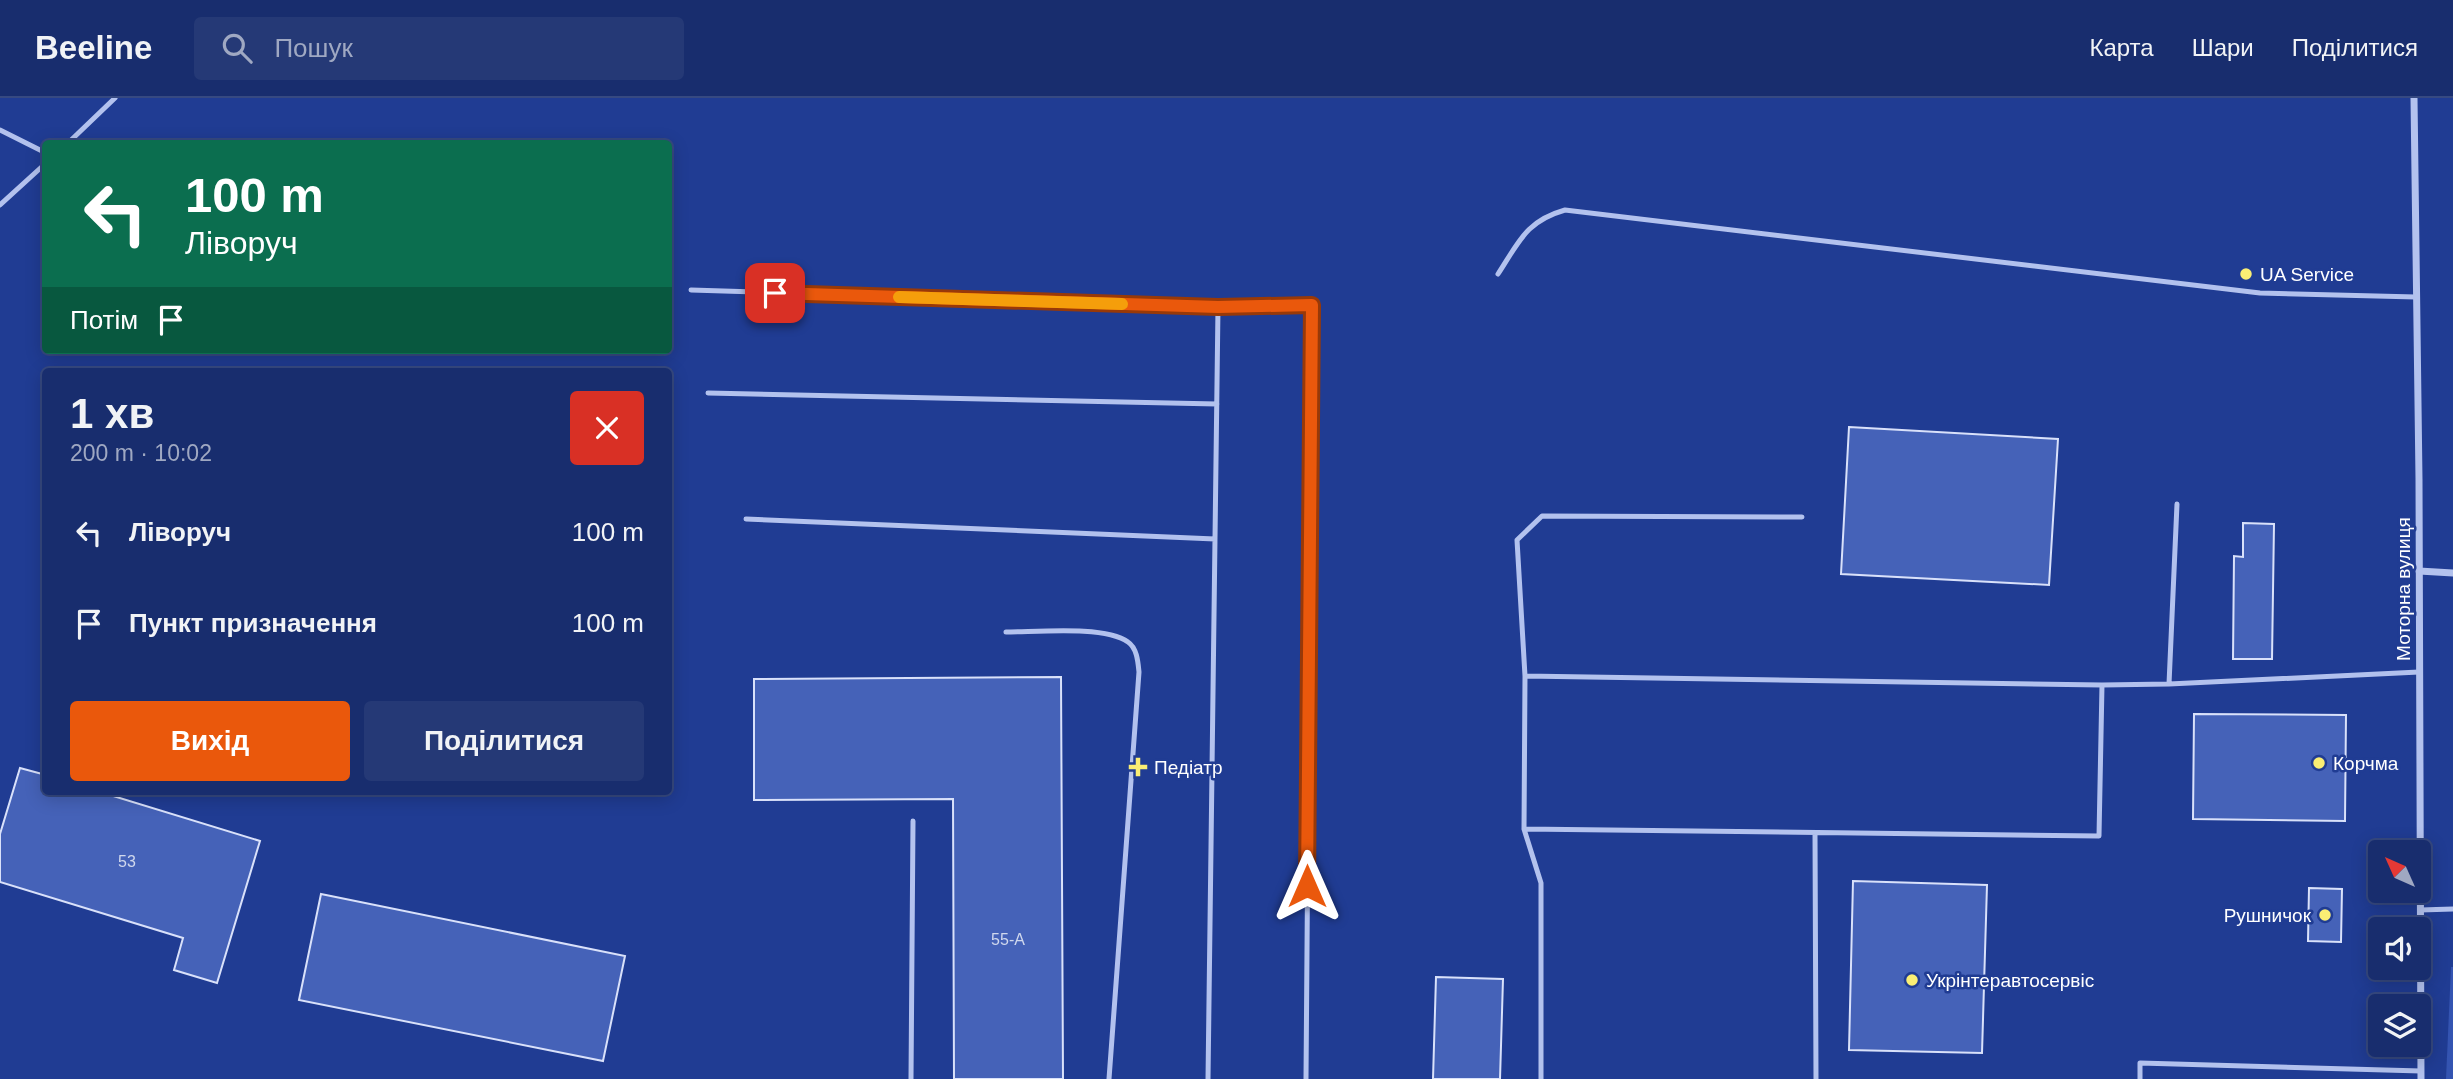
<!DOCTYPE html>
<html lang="uk">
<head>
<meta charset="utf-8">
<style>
	:root { --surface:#182d6e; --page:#253976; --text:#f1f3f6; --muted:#9fa8c2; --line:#364981; --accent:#ea580c }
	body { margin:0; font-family:Arial,sans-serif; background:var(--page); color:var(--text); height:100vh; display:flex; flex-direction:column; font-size:26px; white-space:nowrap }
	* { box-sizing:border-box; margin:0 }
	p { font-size:23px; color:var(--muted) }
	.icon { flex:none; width:38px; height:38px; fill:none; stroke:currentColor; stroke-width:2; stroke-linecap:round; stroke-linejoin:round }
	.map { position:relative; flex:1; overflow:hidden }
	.details { position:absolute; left:42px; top:270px; width:630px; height:427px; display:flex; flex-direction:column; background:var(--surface); border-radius:7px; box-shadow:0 4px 18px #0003,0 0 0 2px var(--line) }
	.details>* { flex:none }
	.guide { position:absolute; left:42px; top:42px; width:630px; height:214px; border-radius:7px; box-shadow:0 4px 18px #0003,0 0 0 2px var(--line); background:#0b6e4f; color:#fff; overflow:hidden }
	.needle { width:46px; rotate:315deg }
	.tools { position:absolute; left:2368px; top:742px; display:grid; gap:14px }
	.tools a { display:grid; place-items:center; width:63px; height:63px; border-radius:7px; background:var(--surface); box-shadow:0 4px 18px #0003,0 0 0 2px var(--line); font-size:35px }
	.pin { position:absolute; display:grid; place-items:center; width:60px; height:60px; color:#fff; margin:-30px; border-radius:14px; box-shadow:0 4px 10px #0006 }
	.me { position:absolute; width:77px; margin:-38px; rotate:0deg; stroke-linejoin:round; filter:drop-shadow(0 0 5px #0008) }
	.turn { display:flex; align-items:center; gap:24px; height:147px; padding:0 28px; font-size:32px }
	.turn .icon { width:91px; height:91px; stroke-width:2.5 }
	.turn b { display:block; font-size:49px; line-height:60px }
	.then { display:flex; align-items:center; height:66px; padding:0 28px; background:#0003; gap:14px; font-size:26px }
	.round { display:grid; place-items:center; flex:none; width:74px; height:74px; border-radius:7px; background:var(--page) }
	.overview { display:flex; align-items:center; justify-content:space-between; height:119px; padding:0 28px }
	h1 { font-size:42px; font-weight:600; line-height:52px }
	.action { display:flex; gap:14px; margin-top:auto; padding:14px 28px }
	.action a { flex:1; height:80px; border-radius:7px; background:var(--accent); color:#fff; font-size:28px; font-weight:600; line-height:80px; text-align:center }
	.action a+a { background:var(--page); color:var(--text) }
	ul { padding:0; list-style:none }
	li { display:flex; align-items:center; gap:21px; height:91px; padding:0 28px }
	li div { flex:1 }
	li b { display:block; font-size:26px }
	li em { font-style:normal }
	header { display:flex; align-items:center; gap:42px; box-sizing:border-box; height:98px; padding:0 35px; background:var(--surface); border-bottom:2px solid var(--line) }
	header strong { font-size:33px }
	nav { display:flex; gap:38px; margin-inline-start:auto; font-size:24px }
	.search { width:490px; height:63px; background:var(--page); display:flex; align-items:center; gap:18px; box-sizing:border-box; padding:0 24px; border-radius:7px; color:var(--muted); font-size:26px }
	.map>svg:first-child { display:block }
	.green { fill:#3454b1 }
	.building { fill:#4562b8; stroke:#d9e1fa; stroke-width:2 }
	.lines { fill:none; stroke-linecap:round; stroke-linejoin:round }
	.service { stroke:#b3c2ee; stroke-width:5 }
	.minor { stroke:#b3c2ee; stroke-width:7 }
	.route-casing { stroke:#983908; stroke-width:18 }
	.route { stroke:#ea580c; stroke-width:12 }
	.slow { stroke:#f59e0b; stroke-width:12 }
	.poi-dot { fill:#faee74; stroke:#203c93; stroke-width:2.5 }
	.labels { text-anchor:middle; stroke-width:5; stroke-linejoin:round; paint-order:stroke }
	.number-label { font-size:16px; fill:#d0d8ed }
	.poi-label { font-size:19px; fill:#fff; stroke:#203c93; text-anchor:start }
	.street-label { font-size:19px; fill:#fff; stroke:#203c93 }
</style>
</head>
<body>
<header>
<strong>Beeline</strong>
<div class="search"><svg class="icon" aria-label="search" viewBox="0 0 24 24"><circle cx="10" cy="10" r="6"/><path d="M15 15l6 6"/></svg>Пошук</div>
<nav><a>Карта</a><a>Шари</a><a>Поділитися</a></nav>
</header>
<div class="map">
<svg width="2453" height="981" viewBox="0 0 2453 981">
	<rect width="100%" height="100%" fill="#203c93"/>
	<path class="green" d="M2451,869H2453V981H2446Z"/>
	<path class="building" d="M1849,329L2058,341L2049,487L1841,476Z
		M2243,425L2274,426L2272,561H2233L2234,458L2243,459Z
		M1061,579L1063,981H954L953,701L754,702V581Z
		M2194,616L2346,617L2345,723L2193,721Z
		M20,670L46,677V693H97L260,743L217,885L174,872L183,840L0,784V736Z
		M1853,783L1987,787L1982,955L1849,952Z
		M2309,790L2342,791L2341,844L2308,843Z
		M321,796L625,858L603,963L299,902Z
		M1436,879L1503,881L1500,981H1433Z"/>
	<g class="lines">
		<path class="service" d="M0,32L46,55
			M67,46L115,0
			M0,107L46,65
			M1498,176C1519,144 1526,123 1565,112L2260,195L2416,199
			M691,192L1218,209L1312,207L1306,981
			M708,295L1217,306
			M1802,419L1542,418L1517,442L1525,578L1524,731L2099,738L2102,587
			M746,421L1215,441
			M1006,534C1036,534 1105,527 1128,544C1137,550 1138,564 1139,574L1109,981
			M1525,578L2102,587L2169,586L2419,574
			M2169,586L2177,406
			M1524,731L1541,785V981
			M1815,735L1816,981
			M2420,812L2453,811
			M911,981L913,723
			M1208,981L1218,209
			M2140,981V965L2421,973"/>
		<path class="minor" d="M2414,0L2419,381L2421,981
			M2419,473L2453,475"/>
	</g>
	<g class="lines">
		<g class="route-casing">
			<path id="route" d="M775,195L1218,209L1312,207L1307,788"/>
		</g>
		<use href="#route" class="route"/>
		<path class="slow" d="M899,199L1122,206"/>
	</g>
	<g class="poi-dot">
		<circle cx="2246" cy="176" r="7"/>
		<circle cx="2319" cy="665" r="7"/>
		<path d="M1134.5 658.5h7v7h7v7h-7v7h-7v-7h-7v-7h7z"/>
		<circle cx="2325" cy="817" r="7"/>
		<circle cx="1912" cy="882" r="7"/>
	</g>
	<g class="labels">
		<g class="number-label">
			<text x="127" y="769">53</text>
			<text x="1008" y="847">55-А</text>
		</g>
		<g class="poi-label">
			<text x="2260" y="183">UA Service</text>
			<text x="2333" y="672">Корчма</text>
			<text x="1154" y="676">Педіатр</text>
			<text x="2311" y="824" text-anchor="end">Рушничок</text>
			<text x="1926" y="889">Укрінтеравтосервіс</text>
		</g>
		<g class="street-label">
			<text transform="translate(2403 491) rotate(-90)" y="7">Моторна вулиця</text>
		</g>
	</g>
</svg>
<div class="tools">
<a><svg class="needle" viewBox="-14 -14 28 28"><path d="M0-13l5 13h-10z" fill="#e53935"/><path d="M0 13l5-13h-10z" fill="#9fa8c2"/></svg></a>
<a><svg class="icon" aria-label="sound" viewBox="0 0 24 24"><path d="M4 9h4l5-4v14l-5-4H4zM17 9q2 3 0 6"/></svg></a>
<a><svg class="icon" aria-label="layers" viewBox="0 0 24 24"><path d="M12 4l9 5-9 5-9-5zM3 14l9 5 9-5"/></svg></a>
</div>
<div class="pin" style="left:775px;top:195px;background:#d93025"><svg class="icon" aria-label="arrive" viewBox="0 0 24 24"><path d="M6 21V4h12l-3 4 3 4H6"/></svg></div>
<svg class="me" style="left:1307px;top:788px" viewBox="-20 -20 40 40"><path d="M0-17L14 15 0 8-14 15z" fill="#ea580c" stroke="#fff" stroke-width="4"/></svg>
<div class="guide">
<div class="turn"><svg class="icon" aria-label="left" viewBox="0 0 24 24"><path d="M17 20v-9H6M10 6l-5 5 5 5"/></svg><div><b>100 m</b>Ліворуч</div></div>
<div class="then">Потім<svg class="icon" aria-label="arrive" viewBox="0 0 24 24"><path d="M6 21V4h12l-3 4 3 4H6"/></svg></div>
</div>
<section class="details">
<div class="overview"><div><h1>1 хв</h1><p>200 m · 10:02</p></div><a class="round" style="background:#d93025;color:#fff"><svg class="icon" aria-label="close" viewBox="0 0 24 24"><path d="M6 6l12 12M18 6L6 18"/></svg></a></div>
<ul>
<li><svg class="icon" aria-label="left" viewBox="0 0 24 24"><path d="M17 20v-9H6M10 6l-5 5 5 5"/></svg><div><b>Ліворуч</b></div><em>100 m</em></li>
<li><svg class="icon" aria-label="arrive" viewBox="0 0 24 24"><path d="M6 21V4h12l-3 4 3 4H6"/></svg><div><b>Пункт призначення</b></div><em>100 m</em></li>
</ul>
<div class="action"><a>Вихід</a><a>Поділитися</a></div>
</section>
</div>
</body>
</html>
